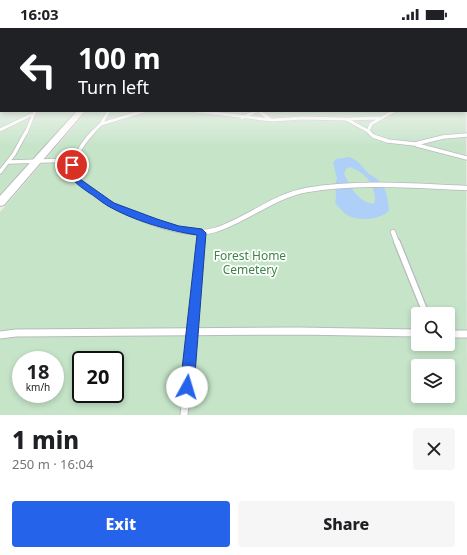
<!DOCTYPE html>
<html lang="en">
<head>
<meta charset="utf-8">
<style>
	:root { --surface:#fff; --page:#f6f6f6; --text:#202124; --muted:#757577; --accent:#2563eb }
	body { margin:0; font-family:"Noto Sans",sans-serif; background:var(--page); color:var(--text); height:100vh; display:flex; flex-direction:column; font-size:15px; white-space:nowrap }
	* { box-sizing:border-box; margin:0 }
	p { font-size:13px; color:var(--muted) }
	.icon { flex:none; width:22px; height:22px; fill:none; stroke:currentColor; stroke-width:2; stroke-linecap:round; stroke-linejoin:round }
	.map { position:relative; height:387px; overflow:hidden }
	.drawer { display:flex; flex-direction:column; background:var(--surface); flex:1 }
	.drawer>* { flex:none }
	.top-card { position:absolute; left:0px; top:0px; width:467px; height:84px; box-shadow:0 2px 6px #0003; background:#202124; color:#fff; overflow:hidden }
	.tools { position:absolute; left:411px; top:279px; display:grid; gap:8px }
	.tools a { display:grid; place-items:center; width:44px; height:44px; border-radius:4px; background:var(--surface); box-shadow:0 2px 6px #0003; font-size:20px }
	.speed { position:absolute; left:12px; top:323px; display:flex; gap:8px; font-size:20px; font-weight:700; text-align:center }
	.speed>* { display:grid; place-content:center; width:52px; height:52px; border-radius:50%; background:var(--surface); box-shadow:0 2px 6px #0003; line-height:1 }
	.speed small { font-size:10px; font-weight:400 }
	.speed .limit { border:2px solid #111; border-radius:6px; background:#fff; color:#111 }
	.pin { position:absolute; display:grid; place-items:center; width:34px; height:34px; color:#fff; margin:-17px; border:2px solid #fff; border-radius:50%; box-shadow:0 1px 4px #0007 }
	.me { position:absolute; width:44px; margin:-22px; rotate:6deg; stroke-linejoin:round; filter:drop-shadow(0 0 3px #0008) }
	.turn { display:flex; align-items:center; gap:14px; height:84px; padding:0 12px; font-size:18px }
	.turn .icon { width:52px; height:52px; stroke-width:2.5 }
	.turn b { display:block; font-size:28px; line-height:34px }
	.round { display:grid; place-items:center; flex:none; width:42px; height:42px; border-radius:4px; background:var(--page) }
	.overview { display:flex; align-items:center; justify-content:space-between; height:68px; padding:0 12px }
	h1 { font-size:24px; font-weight:800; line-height:30px }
	.action { display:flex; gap:8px; margin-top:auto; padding:8px 12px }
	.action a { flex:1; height:46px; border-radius:4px; background:var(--accent); color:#fff; font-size:16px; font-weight:800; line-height:46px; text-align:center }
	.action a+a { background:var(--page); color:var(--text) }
	.status { display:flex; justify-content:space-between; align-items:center; height:28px; padding:0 20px; background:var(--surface); direction:ltr }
	.status svg { height:11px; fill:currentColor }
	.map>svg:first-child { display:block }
	.green { fill:#c5e4c8; fill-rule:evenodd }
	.water { fill:#adcff8; fill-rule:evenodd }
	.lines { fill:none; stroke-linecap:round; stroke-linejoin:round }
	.service-far4-casing { stroke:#b8babf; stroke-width:4 }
	.service-far3-casing { stroke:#b8babf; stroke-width:5 }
	.service-far2-casing { stroke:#b8babf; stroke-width:6 }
	.service-far1-casing { stroke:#b8babf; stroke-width:8 }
	.service-casing { stroke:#b8babf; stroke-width:9 }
	.tertiary-casing { stroke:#b8babf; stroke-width:2 }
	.service-far4 { stroke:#fff; stroke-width:3 }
	.service-far3 { stroke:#fff; stroke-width:3.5 }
	.service-far2 { stroke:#fff; stroke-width:4.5 }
	.service-far1 { stroke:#fff; stroke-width:5.5 }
	.service { stroke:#fff; stroke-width:7 }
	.tertiary { fill:#fff; fill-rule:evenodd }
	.route { fill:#2563eb; stroke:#184099 }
	.labels { text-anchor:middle; stroke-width:3.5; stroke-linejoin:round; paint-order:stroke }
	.park-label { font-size:12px; fill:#3d8548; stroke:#fff }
</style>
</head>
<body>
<div class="status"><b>16:03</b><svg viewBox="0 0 49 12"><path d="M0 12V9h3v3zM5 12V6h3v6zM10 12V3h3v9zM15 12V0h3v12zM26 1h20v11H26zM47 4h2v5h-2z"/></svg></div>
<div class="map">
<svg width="467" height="387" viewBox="0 0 467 387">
	<rect width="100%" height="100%" fill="#efeee6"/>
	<path class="green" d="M0,65L1,83H77L0,167Z
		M466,65L467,387H0V184L87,83H466ZM418,286H448V316H418ZM21,332H55V366H21ZM81,332H115V366H81ZM418,338H448V368H418Z"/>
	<path class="water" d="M349,129C358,132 361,137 367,144C370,148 376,149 379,153C387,161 388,172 389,182C381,192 361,193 349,188C343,185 339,179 335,175C338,167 333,158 337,151L333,134L337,131ZM350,139C365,144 376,157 375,174L373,176C357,173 351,159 344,146L346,141Z"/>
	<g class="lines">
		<g class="service-far4-casing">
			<path id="service-far4" d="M109,83L101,96L144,83
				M196,83L272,92L303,90L346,91L368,103
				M259,83L270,91
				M242,90L257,83
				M348,91L378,90
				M0,102L31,87
				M26,105L35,83
				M92,105L101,96
				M370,105L368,103L371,96L394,83"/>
		</g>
		<g class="service-far3-casing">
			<path id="service-far3" d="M369,104L373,108L388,113L415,116L443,109L467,107
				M417,117L467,130
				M9,134L74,132
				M0,144L14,126L26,104
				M80,154L72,145C74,128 82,116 93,104"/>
		</g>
		<g class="service-far2-casing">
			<path id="service-far2" d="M79,153C104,179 180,213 215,202C247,192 273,168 307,162C359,153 414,158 467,160
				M393,204L397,215
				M201,215L202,205"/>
		</g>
		<g class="service-far1-casing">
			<path id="service-far1" d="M397,214L426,286
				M193,292L201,214"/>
		</g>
		<g class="service-casing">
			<path id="service" d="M448,306H467
				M0,307L16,305L297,303L418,305
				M184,387L194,291"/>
		</g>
		<g class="tertiary-casing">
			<path id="tertiary" d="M77,83H85L4,177L0,178V168Z"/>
		</g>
		<use href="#service-far4" class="service-far4"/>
		<use href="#service-far3" class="service-far3"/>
		<use href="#service-far2" class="service-far2"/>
		<use href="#service-far1" class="service-far1"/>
		<use href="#service" class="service"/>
		<use href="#tertiary" class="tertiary"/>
	</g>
	<linearGradient id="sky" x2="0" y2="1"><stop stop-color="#90bfee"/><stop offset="0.55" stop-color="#f8f7f4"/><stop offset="1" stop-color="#f8f7f4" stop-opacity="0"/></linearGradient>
	<rect width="467" height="119" fill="url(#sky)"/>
	<path class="route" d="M70,135L76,137V145L80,151L114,175L157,191L179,198L202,201L206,205L194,359L192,364L187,366L182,364L180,359L197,207C169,203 132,192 108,178C101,174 95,168 88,164C78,157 65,149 70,135Z"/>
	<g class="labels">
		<g class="park-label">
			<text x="250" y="232">Forest Home<tspan x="250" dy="14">Cemetery</tspan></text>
		</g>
	</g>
</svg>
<div class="tools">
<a><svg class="icon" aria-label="search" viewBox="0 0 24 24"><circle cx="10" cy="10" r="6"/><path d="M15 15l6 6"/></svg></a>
<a><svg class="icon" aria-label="layers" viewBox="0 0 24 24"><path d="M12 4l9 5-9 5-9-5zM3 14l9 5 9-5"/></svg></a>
</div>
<div class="speed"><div>18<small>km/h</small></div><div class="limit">20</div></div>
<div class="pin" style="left:72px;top:137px;background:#d93025"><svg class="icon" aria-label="arrive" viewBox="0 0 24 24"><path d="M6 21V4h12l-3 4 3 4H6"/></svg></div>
<svg class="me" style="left:187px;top:359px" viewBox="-20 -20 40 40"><circle r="19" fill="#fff"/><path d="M0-13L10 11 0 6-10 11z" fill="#2563eb"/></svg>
<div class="top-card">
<div class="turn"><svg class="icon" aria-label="left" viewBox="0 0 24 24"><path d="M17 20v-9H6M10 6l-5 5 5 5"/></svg><div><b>100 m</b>Turn left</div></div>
</div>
</div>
<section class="drawer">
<div class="overview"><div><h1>1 min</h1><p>250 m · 16:04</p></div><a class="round"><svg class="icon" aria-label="close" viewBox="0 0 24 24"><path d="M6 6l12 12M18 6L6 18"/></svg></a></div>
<div class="action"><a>Exit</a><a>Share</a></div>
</section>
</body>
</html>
